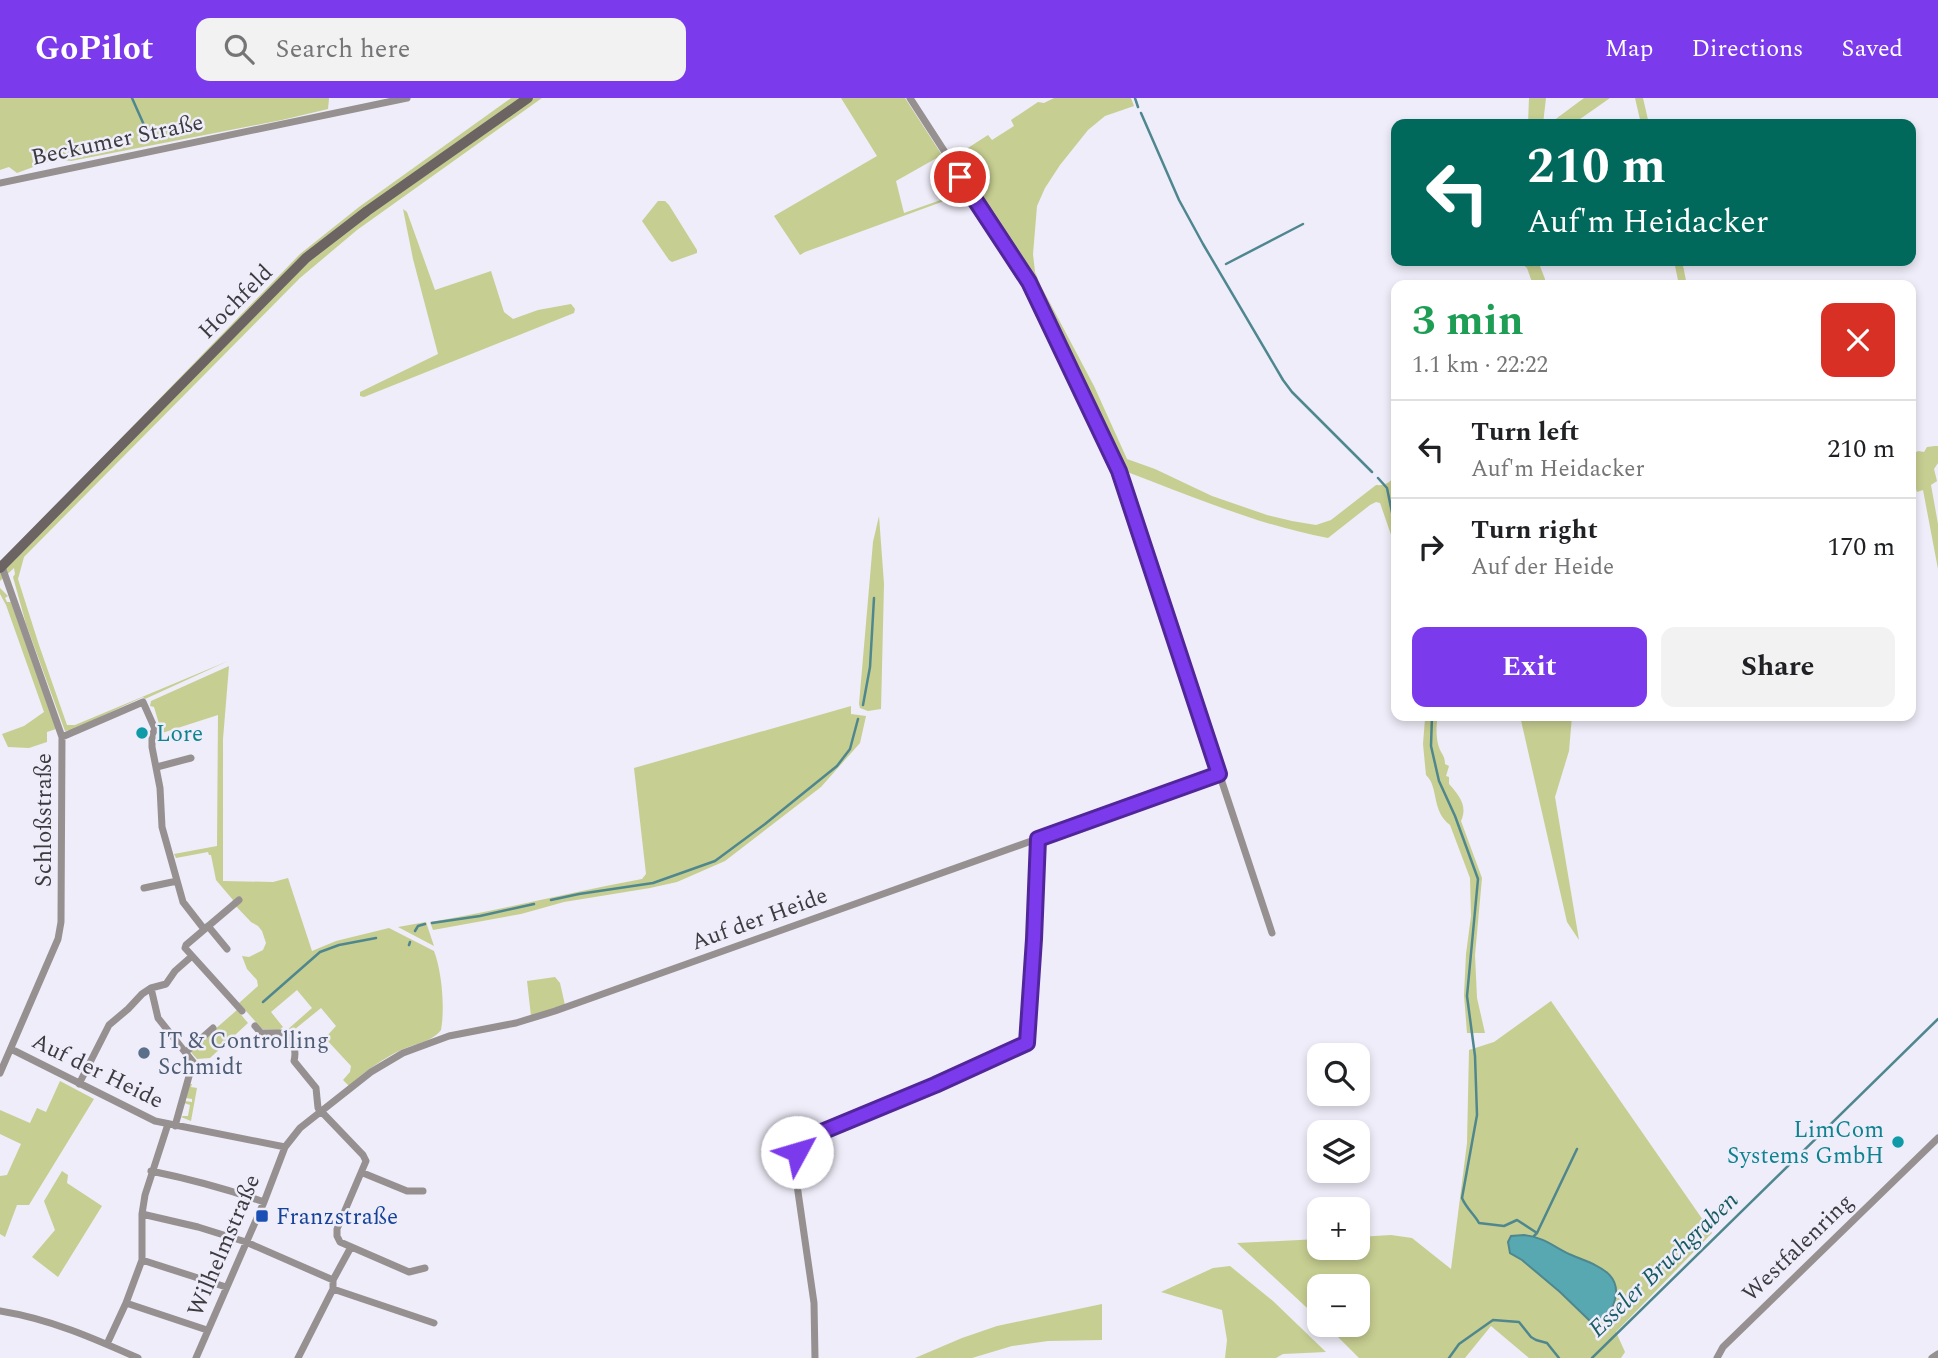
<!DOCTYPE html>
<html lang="en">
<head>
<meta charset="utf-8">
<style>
	:root { --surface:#fff; --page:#f2f2f2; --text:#202124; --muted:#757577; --line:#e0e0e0; --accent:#7c3aed }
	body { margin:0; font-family:Spectral,serif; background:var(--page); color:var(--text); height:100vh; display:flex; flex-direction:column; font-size:26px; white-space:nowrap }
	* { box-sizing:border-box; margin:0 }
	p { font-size:23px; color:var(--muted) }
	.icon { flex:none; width:38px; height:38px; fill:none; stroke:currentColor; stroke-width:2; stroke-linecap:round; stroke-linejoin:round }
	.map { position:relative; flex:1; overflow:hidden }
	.drawer { position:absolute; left:1391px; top:182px; width:525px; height:441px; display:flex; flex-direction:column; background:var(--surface); border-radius:14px; box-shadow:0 4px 10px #0003 }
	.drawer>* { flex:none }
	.guide { position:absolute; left:1391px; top:21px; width:525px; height:147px; border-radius:14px; box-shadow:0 4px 10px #0003; background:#00695c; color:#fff; overflow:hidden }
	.tools { position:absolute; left:1307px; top:945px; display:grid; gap:14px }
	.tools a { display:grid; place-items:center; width:63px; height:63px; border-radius:14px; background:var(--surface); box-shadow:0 4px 10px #0003; font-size:35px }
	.pin { position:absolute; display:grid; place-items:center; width:60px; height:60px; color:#fff; margin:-30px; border:4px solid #fff; border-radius:50%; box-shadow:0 2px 7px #0007 }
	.me { position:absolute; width:77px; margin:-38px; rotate:51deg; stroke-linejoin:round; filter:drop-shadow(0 0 5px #0008) }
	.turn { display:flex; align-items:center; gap:24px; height:147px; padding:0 21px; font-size:32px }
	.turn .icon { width:91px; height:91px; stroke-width:2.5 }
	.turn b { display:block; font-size:49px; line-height:60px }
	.round { display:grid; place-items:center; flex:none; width:74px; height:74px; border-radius:14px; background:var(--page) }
	.headline { display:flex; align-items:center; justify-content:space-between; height:119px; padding:0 21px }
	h1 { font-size:42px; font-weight:700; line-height:52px; color:#1e9e55 }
	.button { display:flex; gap:14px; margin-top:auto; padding:14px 21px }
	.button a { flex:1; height:80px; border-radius:14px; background:var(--accent); color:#fff; font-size:28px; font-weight:700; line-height:80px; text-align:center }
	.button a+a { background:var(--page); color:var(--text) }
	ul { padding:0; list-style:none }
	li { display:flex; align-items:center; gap:21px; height:98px; padding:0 21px; border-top:2px solid var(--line) }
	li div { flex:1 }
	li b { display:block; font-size:26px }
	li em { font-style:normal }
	header { display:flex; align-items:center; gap:42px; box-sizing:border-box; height:98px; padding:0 35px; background:var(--accent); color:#fff }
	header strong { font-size:33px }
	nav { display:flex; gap:38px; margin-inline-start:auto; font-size:24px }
	.search { width:490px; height:63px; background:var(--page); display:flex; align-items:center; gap:18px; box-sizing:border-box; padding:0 24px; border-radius:14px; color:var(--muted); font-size:26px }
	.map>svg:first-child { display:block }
	.green { fill:#c7ce91 }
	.water { fill:#57a8b1; stroke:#4f878f; stroke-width:2 }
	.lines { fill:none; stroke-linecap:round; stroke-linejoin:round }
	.stream { stroke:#4f878f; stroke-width:2.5 }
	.street { stroke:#969090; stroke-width:7 }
	.secondary { stroke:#6c6463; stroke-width:10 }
	.route-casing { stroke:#51269a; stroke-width:18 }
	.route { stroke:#7c3aed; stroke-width:12 }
	.culture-dot { fill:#0f9aa8; stroke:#eeedf9; stroke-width:2.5 }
	.service-dot { fill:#5c6f8a; stroke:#eeedf9; stroke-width:2.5 }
	.transit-dot { fill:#1a4fb4; stroke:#eeedf9; stroke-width:2.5 }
	.labels { text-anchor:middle; stroke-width:5; stroke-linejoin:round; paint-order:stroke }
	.street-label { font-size:23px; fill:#3b3b40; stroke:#eeedf9 }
	.culture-label { font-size:23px; fill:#0d838f; stroke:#eeedf9; text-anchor:start }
	.service-label { font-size:23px; fill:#4e5e75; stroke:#eeedf9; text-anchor:start }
	.transit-label { font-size:23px; fill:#164399; stroke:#eeedf9; text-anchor:start }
	.water-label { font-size:24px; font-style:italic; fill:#185c63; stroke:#eeedf9 }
</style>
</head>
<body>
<header>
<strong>GoPilot</strong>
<div class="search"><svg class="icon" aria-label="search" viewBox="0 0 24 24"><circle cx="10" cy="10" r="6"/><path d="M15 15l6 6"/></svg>Search here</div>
<nav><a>Map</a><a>Directions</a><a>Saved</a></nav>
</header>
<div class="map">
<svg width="1938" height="1260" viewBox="0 0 1938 1260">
	<rect width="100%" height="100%" fill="#eeedf9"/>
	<path class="green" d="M0,0H329V1L328,11L282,22L71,63L55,61L17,75L9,69L0,72Z
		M511,0H542L357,132L300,180L24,459L18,481L39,547L67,627H75L228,563L145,601L143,599L72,632L65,633L26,526L13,479L15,476L14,470L0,483V465L300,156L359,109Z
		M841,0H905L942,57L896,83L904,115L952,98L949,91L960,85L966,95L805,154L800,157L774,118L877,58Z
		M1054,0H1131L1134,8L1105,18L1088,32L1060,67L1045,90L1037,108L1033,156L1035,174L1041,188L1094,288L1127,361L1155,371L1212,398L1267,417L1292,423L1316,427L1331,422L1376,387C1386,388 1390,384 1396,377V451L1380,405L1376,404L1370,407L1328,440C1257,427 1189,397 1122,372L1031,184L955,66L957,57L988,37L992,42L1014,28L1011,22L1038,4L1044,5Z
		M1529,0H1546L1543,26H1528Z
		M1584,0H1610L1573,26H1549Z
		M1635,0H1643L1649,26H1641Z
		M658,103H665L669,107L697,152V155L672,164L669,162L642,123Z
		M403,111L407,114L435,192L491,173L504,214L513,221L538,212L571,206L575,211L574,215L364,299L360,298V294L438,256L413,161Z
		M1519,163H1538L1545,181V187H1533L1527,170Z
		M1674,163H1682L1687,187H1679Z
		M1935,348H1938V365L1934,371L1937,383L1931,387L1938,426V471L1923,392L1917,394L1911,377V357L1918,353L1924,354L1927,349Z
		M879,418L884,486L881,611L868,613L860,610L859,606L873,444Z
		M0,490L8,498L5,500L7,504H11L56,631L47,634V644L29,650L8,649L2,636L24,628L44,614L6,507L0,496Z
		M229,568L223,641V783L273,784L288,780L312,853L336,843L389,830L434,853C442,874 445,910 441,932C432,944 414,946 401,952C382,961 364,974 349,988L343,982L350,974L351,968L325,940L336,928L321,910L289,936L286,933L312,910L297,892L271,914L283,929L279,932L262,931L239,905L258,888L257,882L247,871L242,858L249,859L263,852L266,845L262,833L258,828L251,824L232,804L233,802L216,782L211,757H209L208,754L176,760L174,756L217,748L218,617L159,636L160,629L154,609L150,608L151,603Z
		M851,608V616L866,618L860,645L821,689L725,763L677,784L650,790L564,804L521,816L433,832L430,824C501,812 571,794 642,781L646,776L634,670Z
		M1423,618H1438C1436,626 1436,637 1438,646C1440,655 1445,657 1445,666L1449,668L1446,678L1449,679V686C1459,697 1468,708 1461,723L1482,780L1475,857L1477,900L1485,935H1467L1464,897L1466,856L1471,818L1470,780L1450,727C1431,713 1439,689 1426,677L1423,646L1425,621Z
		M1520,618H1572L1569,653L1555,699L1579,842L1567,824Z
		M426,824L434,848L398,829Z
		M555,879L560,885L565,907L531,918L527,883Z
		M1551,903L1712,1135L1616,1234L1625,1254L1621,1260H1529L1491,1228L1465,1260H1359L1326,1227H1358V1188H1320L1319,1221L1237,1145L1319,1141L1320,1150H1358V1139L1391,1137L1412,1140L1451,1171L1467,1045L1469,952L1494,944Z
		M237,912L248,925L210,960L197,961L190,953Z
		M60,983L94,1001L29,1107H17L5,1139L0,1136V1078L7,1077L21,1046L0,1036V1012L30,1025L37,1010L46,1014Z
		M189,986H192L191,989L197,990L191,1023L181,1019L183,1018H188L190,1007L184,1005L185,1003L192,1004V1001L186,1000Z
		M62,1073L68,1077L67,1085L102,1108L58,1179L32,1159L55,1132L44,1103Z
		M1230,1168L1273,1203L1326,1254L1283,1256L1276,1260H1225L1227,1242L1222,1212L1161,1194L1213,1170Z
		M1102,1206V1242L1048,1243L1012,1248L972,1260H915L962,1240L997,1228Z"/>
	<path class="water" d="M1524,1137C1543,1139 1553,1148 1569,1156C1594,1167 1628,1174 1612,1210C1608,1220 1601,1224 1591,1224L1560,1194L1522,1162L1510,1155L1508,1144L1511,1138Z"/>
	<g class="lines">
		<path class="stream" d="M132,0L144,27
			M1135,0L1138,9
			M1141,15L1179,102L1203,146L1283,282L1292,294L1372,374
			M1226,166L1303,126
			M1378,380L1387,390L1396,434
			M863,607L870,569L874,500
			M1432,618L1431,648L1439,683L1455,718L1478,781L1467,898L1475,958L1477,1017L1462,1100C1466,1110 1474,1116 1479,1125L1504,1128L1517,1122L1537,1135L1534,1138
			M551,802L579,796L653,785L715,763L765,726L837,668L850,651L858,621
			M432,825L480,818L534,806
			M415,833L418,828L425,826
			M409,847L410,844
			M263,904L320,854L339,847L376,840
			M1537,1135L1577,1051
			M1449,1260L1459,1246L1493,1222L1519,1224L1531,1239L1536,1242L1547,1245L1559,1260
			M1592,1260L1938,921"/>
		<path class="street" d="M910,0L1029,184L1119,373L1272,835
			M0,85L407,0
			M62,639L143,604L155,631L152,637V649L160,690L162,729L183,804L204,831
			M157,669L191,660
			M144,790L177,783
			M239,802L186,847L185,850L242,913
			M208,828L227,851
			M255,928L261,935H285C293,945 297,950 294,963L316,990L318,1010L363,1057L366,1063L337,1131V1138L340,1144L409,1174L425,1170
			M11,951L155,1023L285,1049
			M186,954L213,930
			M0,975L58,841L61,824L62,639L1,466
			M79,986L109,927L128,911L142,896L151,890
			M175,1028L193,964L158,920L151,890L166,886L175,873L192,858
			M151,1073C190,1081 227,1091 264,1104
			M363,1075L407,1093H423
			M142,1116L198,1129L246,1144L333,1182
			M142,1162L226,1189
			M333,1191L434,1225
			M126,1205L207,1232
			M0,1213C50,1221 93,1240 138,1260
			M107,1246L126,1205L142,1162V1116L145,1097L168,1026
			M196,1260L264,1104L285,1049L300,1030L371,974L403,955L449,938L516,925L555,913L1219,676
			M298,1260L333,1191V1182L351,1149
			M815,1260L814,1205L794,1066L798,1050L805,1042L935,987L1027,945L1034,841L1038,741
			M1717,1260L1723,1249L1938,1040
			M1932,1260L1938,1256"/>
		<path class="secondary" d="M0,470L306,160L367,113L528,0"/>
	</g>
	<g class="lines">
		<g class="route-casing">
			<path id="route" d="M797,1054L801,1045L805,1042L824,1033L935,987L1027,945L1034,841L1038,741L1219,676L1119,373L1029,184L960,79"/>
		</g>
		<use href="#route" class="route"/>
	</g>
	<g class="culture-dot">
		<circle cx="142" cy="635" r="7"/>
		<circle cx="1898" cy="1044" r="7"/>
	</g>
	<circle class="service-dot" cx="144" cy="955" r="7"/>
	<rect class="transit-dot" x="255" y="1111" width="14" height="14" rx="3.5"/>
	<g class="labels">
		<g class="street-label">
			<text transform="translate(117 41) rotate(-12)" y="8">Beckumer Straße</text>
			<text transform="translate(235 203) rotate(-45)" y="8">Hochfeld</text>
			<text transform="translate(43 722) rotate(-90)" y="8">Schloßstraße</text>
			<text transform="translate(759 820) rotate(-20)" y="8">Auf der Heide</text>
			<text transform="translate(98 972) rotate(26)" y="8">Auf der Heide</text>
			<text transform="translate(223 1147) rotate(-67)" y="8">Wilhelmstraße</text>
			<text transform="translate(1797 1149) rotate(-44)" y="8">Westfalenring</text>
		</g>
		<g class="culture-label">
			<text x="156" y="643">Lore</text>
			<text x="1884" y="1039" text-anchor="end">LimCom<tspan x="1884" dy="26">Systems GmbH</tspan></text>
		</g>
		<g class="service-label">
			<text x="158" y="950">IT &amp; Controlling<tspan x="158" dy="26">Schmidt</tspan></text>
		</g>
		<g class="transit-label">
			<text x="276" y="1126">Franzstraße</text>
		</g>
		<g class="water-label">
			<text transform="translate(1663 1166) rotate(-44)" y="8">Esseler Bruchgraben</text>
		</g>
	</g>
</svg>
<div class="tools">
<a><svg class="icon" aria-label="search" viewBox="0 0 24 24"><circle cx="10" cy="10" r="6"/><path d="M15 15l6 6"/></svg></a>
<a><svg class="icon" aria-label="layers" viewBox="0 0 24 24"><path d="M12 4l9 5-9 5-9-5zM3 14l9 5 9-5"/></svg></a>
<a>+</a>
<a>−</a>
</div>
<div class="pin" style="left:960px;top:79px;background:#d93025"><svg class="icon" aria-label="arrive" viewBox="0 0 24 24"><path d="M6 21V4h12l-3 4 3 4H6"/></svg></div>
<svg class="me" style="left:797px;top:1054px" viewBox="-20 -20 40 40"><circle r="19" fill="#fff"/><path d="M0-13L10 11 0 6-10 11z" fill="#7c3aed"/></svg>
<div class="guide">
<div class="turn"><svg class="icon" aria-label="left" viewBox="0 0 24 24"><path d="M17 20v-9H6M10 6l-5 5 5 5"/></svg><div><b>210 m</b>Auf'm Heidacker</div></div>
</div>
<section class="drawer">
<div class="headline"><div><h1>3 min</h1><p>1.1 km · 22:22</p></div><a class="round" style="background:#d93025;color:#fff"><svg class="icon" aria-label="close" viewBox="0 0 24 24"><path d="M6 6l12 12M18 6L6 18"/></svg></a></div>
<ul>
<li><svg class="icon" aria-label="left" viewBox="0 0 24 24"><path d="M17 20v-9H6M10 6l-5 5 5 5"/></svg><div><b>Turn left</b><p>Auf'm Heidacker</p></div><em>210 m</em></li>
<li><svg class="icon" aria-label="right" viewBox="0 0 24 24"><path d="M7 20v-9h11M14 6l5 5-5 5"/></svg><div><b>Turn right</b><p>Auf der Heide</p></div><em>170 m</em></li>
</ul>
<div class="button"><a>Exit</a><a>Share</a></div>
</section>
</div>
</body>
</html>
